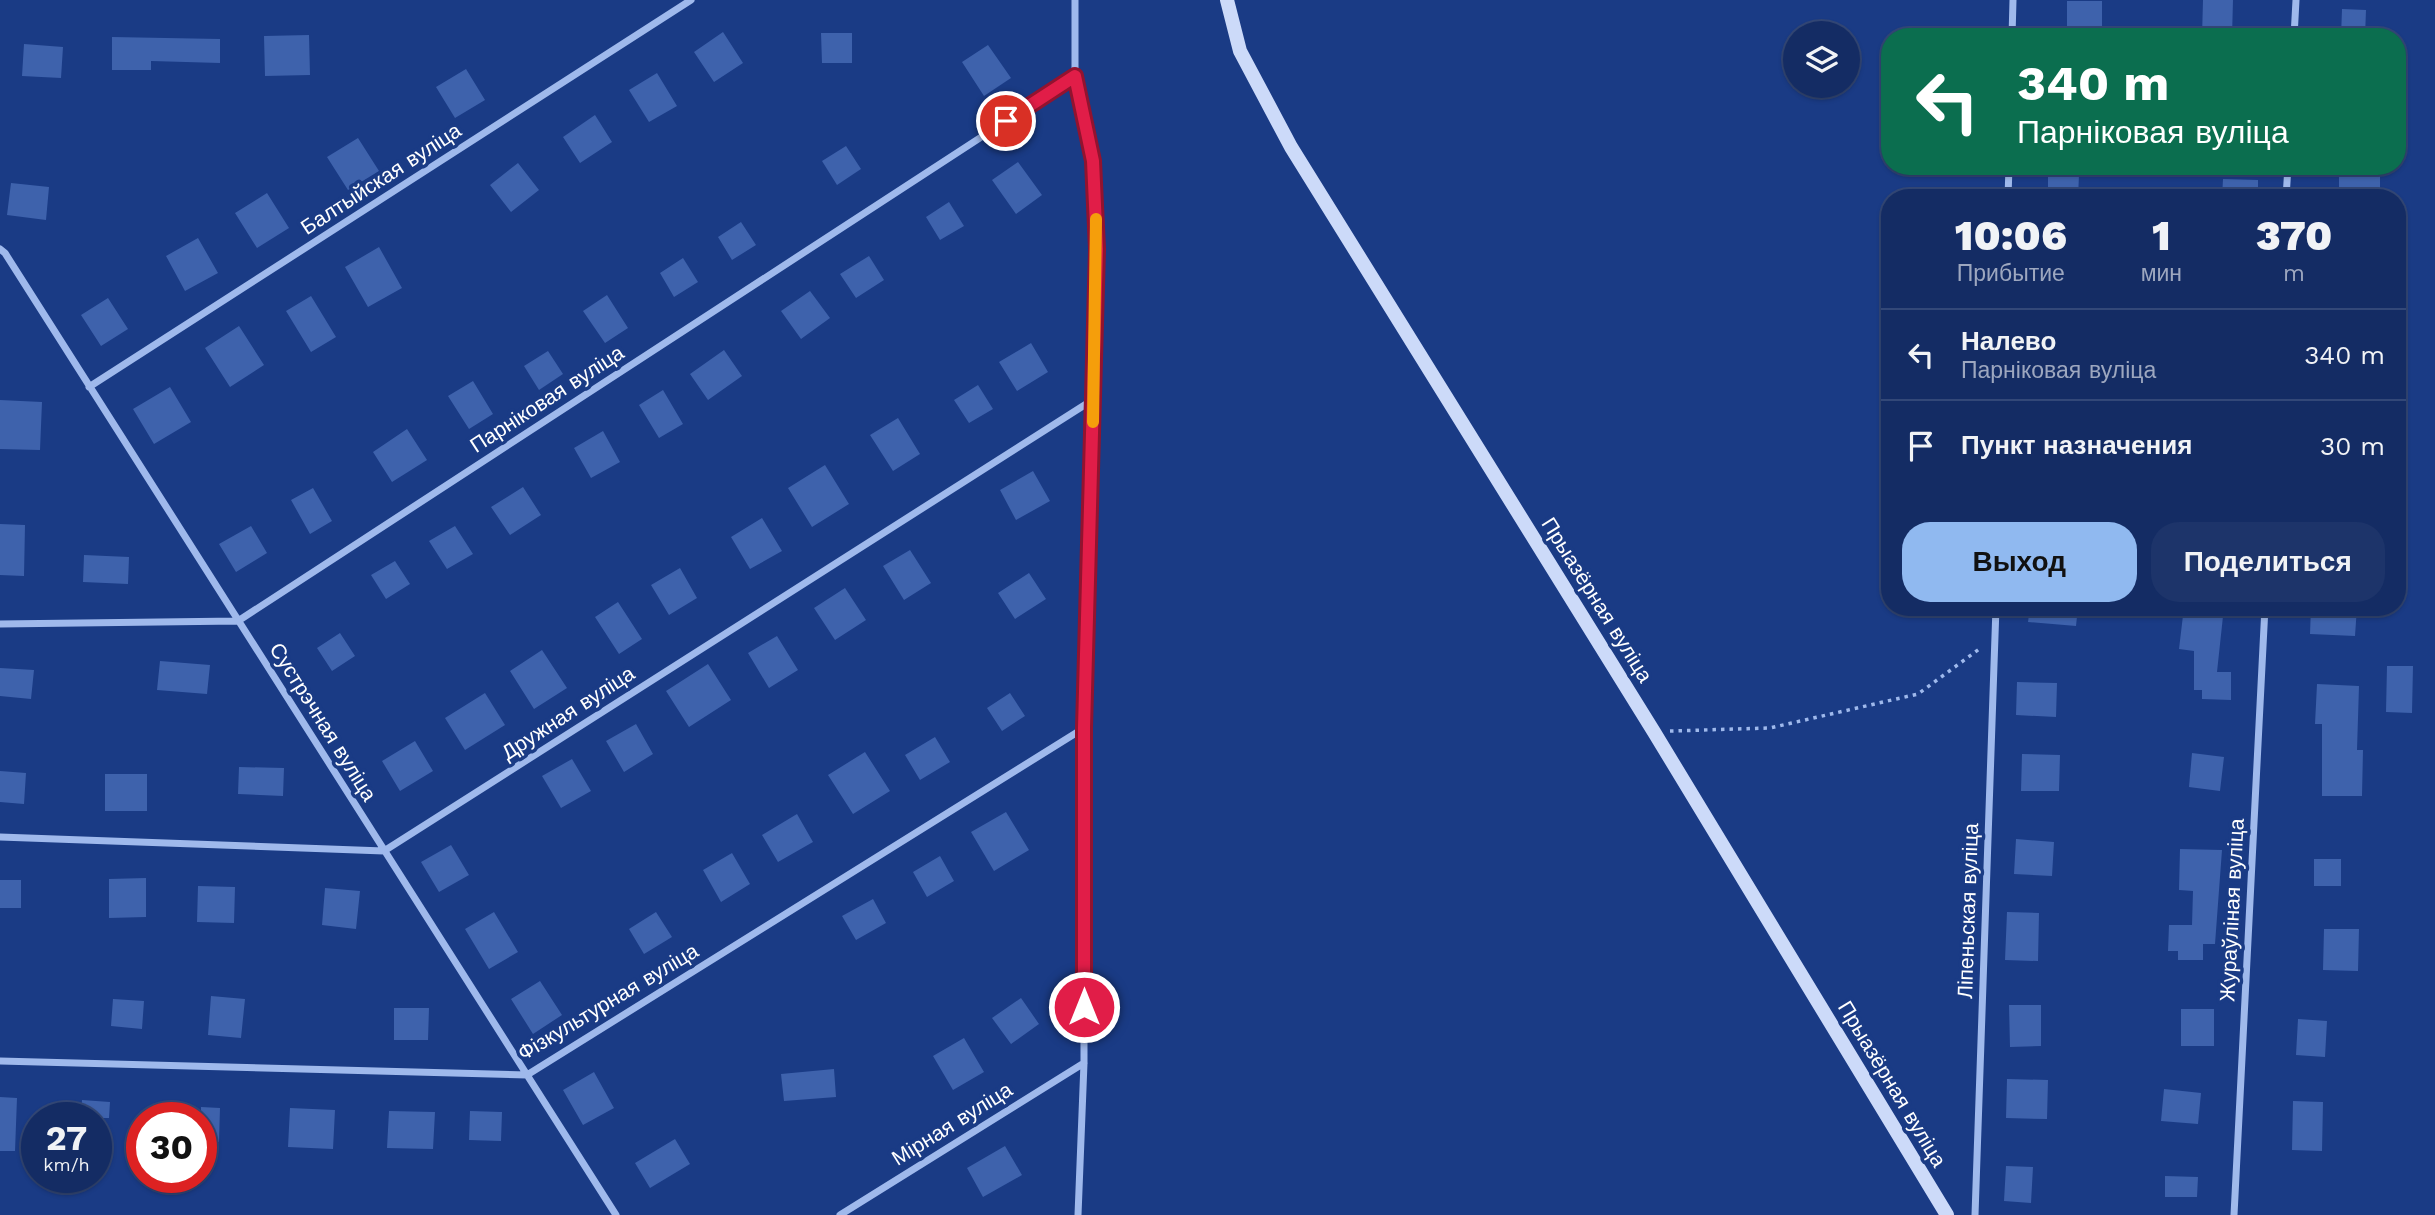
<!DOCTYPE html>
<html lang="ru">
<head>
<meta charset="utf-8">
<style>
	:root { --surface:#142c64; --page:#1d346a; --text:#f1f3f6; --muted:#9da7bf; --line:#334878; --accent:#90b9f0 }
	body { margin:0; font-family:"Work Sans",sans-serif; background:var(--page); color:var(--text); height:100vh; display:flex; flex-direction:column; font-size:26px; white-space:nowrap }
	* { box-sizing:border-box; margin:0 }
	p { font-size:23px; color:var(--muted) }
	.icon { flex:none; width:38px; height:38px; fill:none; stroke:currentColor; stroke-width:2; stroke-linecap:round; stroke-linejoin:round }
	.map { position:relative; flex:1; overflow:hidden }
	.details { position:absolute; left:1881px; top:189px; width:525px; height:427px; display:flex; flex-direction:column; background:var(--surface); border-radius:28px; box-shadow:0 2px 5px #0004,0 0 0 2px var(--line) }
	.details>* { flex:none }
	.guide { position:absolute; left:1881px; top:28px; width:525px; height:147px; border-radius:28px; box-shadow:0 2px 5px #0004,0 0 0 2px var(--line); background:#0b6e4f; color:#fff; overflow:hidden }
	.tools { position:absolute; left:1783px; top:21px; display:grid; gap:14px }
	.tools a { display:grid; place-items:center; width:77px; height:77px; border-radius:50%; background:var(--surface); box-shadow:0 2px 5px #0004,0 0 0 2px var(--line); font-size:35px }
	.speed { position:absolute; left:21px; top:1102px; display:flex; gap:14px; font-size:35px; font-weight:700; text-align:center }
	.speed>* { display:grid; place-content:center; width:91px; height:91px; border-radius:50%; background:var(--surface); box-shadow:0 2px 5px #0004,0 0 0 2px var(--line); line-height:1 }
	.speed small { font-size:18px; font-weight:400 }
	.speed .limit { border:10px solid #d22; background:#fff; color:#111 }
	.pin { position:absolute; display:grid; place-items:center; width:60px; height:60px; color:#fff; margin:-30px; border:4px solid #fff; border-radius:50%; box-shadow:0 2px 7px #0007 }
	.me { position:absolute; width:77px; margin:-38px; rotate:0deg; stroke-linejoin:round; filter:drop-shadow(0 0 5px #0008) }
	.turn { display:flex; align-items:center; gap:24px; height:147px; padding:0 21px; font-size:32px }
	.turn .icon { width:91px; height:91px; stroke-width:2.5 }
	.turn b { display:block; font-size:49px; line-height:60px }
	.eta { display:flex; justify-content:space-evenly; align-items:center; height:119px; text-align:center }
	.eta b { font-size:42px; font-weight:800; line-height:49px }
	.cta { display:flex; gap:14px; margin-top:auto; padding:14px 21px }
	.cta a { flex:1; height:80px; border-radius:28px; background:var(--accent); color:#111; font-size:28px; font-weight:800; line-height:80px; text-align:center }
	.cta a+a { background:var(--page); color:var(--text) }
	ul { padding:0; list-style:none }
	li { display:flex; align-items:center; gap:21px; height:91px; padding:0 21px; border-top:2px solid var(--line) }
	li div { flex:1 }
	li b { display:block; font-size:26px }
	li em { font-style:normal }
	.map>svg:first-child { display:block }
	.building { fill:#3e62ac }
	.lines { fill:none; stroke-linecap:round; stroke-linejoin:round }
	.path { stroke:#9fb9ec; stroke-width:3.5; stroke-dasharray:3.5 5; stroke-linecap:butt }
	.street { stroke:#9fb9ec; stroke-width:7 }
	.secondary { stroke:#ccdaf9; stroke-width:14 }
	.route-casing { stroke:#92132f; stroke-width:18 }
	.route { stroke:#e11d48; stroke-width:12 }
	.slow { stroke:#f59e0b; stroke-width:12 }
	.labels { text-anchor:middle; stroke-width:7; stroke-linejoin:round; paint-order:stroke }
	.street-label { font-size:21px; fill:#fff; stroke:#1a3b85 }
</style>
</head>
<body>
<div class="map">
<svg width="2435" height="1215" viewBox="0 0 2435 1215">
	<rect width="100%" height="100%" fill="#1a3b85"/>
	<path class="building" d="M2203,0H2233L2232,37H2202Z
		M2067,1H2102V37H2067Z
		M2342,9L2366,10L2365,37H2341Z
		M723,32L743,63L714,82L694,52Z
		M821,33H852V63H822Z
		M309,35L310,75L265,76L264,36Z
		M112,37L220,39V63L151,61V70H112Z
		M24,44L63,47L61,78L22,76Z
		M988,45L1011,78L984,96L962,62Z
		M466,69L485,100L455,118L436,87Z
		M657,73L677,106L649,122L629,90Z
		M595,115L612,142L580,163L563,137Z
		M358,138L379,171L348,190L327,157Z
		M846,146L861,169L837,185L822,161Z
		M1018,162L1042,195L1016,214L992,180Z
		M518,163L539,190L511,212L490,185Z
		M2048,174L2079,175L2078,198H2048Z
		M2339,175L2380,176V198H2339Z
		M2223,179L2258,180V198H2222Z
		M11,183L49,187L46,220L7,215Z
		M267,193L289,228L257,248L235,213Z
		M949,202L964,226L940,240L926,217Z
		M741,222L756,245L732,260L718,237Z
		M198,238L218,273L185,291L166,256Z
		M379,247L402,288L368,307L345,267Z
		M869,256L884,280L856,298L840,274Z
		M683,258L698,282L674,297L660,273Z
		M810,291L830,318L801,339L781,311Z
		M607,295L628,328L605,343L583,311Z
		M311,296L336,337L311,352L286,311Z
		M108,298L128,329L101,346L81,315Z
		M239,326L264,365L230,387L205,348Z
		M1031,343L1048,372L1017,391L999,362Z
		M724,350L742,376L708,400L690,374Z
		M548,351L563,374L539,390L524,366Z
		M473,381L493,414L469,429L448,396Z
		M978,385L993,409L969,423L954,400Z
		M170,387L191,422L154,444L133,409Z
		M663,390L683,424L659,438L639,405Z
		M0,400L42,402L40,450L0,449Z
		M898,418L920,454L893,471L870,435Z
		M407,429L427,460L392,482L373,452Z
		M603,431L620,462L591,478L574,448Z
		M825,465L849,504L812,527L788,488Z
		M1033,471L1050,501L1016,520L1000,490Z
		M523,487L541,515L510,535L491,507Z
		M313,488L332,521L310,534L291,500Z
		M762,518L782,551L750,569L731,537Z
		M0,524L25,525L24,576L0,575Z
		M251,526L267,553L236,572L219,544Z
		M455,526L473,554L447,569L429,541Z
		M910,550L931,583L904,600L883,566Z
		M84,555L129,557L128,584L83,582Z
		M395,561L410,584L386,599L371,575Z
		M680,568L697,598L669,615L651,585Z
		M1029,573L1046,599L1015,619L998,593Z
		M845,588L866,620L835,640L814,608Z
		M618,602L642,639L619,654L595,617Z
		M2030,607H2078L2076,626L2028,622Z
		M2184,607H2224L2217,672H2231V700L2202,699V690H2194V651L2179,649Z
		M2311,607H2357L2355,636L2310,634Z
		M340,633L355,656L332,671L317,648Z
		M777,636L798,670L769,688L748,653Z
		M542,650L567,688L534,709L510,671Z
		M160,661L210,665L207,694L157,690Z
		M708,664L731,700L689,727L666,691Z
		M2387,666H2413L2412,713L2386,712Z
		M0,668L34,670L31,699L0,696Z
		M2017,682L2057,683L2056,717L2016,715Z
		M2317,684L2359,686L2357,750H2363L2362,796H2322V724H2315Z
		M485,693L505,725L465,750L445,718Z
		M1010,693L1025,716L1002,731L987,708Z
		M636,724L653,754L624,772L606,741Z
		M935,737L950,762L920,780L905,755Z
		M415,741L433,771L400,791L382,761Z
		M865,752L890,791L853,814L828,775Z
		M2192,753L2224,757L2220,791L2189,787Z
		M2022,754L2060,755L2059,791H2021Z
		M572,759L591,791L561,808L542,776Z
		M239,767L284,768L283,796L238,794Z
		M0,771L26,773L24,804L0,802Z
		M105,774H147V811H105Z
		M1006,812L1029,850L994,871L971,832Z
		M797,814L813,842L778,862L762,835Z
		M2016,839L2054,842L2052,876L2014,874Z
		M451,845L469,875L439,892L421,862Z
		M2180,849L2222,850L2215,944H2203V960H2178V951H2168L2169,925H2192L2193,891L2179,890Z
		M732,853L750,884L721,902L703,870Z
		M940,856L954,881L927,897L913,872Z
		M2314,859H2341V886H2314Z
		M146,878V917L109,918V879Z
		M0,880H21V908H0Z
		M198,886L235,887L234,923L197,922Z
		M325,888L360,891L356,929L322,925Z
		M873,899L886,923L856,940L842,916Z
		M494,912L518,952L489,969L465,929Z
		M656,912L672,937L644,954L629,929Z
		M2007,912L2039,913L2038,961L2005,960Z
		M2324,929H2359L2358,971L2323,970Z
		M540,981L562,1015L533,1034L511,999Z
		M211,996L245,999L241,1038L208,1035Z
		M1021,998L1039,1024L1011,1044L992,1018Z
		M113,999L144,1001L142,1029L111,1026Z
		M2009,1005H2041V1046L2010,1047Z
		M394,1008H429L428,1040H394Z
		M2181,1009H2214V1046H2181Z
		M2298,1019L2327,1021L2325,1057L2296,1055Z
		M964,1038L984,1072L953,1090L933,1056Z
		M834,1069L836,1097L784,1101L781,1074Z
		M594,1072L614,1108L583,1125L563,1090Z
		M2007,1079L2048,1080L2047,1119L2006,1118Z
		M2164,1089L2201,1093L2198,1124L2161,1121Z
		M0,1097L17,1098L15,1151H0Z
		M82,1100L110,1102L109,1118H81Z
		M2293,1101L2323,1102L2322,1151L2292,1150Z
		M201,1107L220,1108L219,1142H201Z
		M290,1108L335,1110L333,1149L288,1147Z
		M389,1111L435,1112L433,1149L387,1148Z
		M470,1111L502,1112L501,1141L469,1140Z
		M675,1139L690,1164L650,1188L635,1163Z
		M1005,1146L1022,1175L983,1197L967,1168Z
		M2006,1166L2033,1167L2031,1203L2004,1201Z
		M2165,1176L2198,1177L2197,1197H2165Z"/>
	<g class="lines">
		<path class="path" d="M1670,731L1770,728L1918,694L1982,647"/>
		<path class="street" d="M1075,0V76L1093,161L1097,249L1084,728V1063L1078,1215
			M2012,37L2013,0
			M2294,37L2296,0
			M2008,198L2009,166
			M2286,198L2288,166
			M0,249L5,253L616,1215
			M89,387L691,0
			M0,624L238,621L1075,76
			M0,837L384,851L1094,399
			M0,1061L527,1075L1084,728
			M840,1215L1084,1063
			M1975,1215L1996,607
			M2234,1215L2265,607"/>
		<path class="secondary" d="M1227,0L1240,51L1291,147L1654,732L1947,1215"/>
	</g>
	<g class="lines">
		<g class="route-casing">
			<path id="route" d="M1006,121L1075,76L1093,161L1097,249L1084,728V1007"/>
		</g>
		<use href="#route" class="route"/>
		<path class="slow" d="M1093,422L1096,219"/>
	</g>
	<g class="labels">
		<g class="street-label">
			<text transform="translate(381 179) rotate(-33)" y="7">Балтыйская вуліца</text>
			<text transform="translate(547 399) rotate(-33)" y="7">Парніковая вуліца</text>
			<text transform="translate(1597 600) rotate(58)" y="7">Прыазёрная вуліца</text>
			<text transform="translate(568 713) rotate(-33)" y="7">Дружная вуліца</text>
			<text transform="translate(323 722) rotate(58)" y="7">Сустрэчная вуліца</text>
			<text transform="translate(2232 910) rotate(-87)" y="7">Жураўліная вуліца</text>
			<text transform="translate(1968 911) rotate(-88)" y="7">Ліпеньская вуліца</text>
			<text transform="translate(608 1002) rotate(-31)" y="7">Фізкультурная вуліца</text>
			<text transform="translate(1892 1084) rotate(59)" y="7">Прыазёрная вуліца</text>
			<text transform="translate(952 1124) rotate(-32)" y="7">Мірная вуліца</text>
		</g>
	</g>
</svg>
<div class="tools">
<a><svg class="icon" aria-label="layers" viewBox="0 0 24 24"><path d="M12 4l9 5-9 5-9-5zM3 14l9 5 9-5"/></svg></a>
</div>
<div class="speed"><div>27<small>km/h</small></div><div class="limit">30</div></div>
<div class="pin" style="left:1006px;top:121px;background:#d93025"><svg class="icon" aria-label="arrive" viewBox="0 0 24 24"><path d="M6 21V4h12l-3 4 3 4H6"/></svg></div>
<svg class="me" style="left:1084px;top:1007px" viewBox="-20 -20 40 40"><circle r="17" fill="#e11d48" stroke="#fff" stroke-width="3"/><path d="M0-11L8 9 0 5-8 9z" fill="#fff"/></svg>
<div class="guide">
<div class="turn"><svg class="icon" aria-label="left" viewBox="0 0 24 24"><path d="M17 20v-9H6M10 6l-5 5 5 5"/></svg><div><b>340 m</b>Парніковая вуліца</div></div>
</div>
<section class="details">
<div class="eta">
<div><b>10:06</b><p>Прибытие</p></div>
<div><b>1</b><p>мин</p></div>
<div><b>370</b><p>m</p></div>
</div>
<ul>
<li><svg class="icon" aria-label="left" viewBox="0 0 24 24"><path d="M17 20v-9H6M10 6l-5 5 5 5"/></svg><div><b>Налево</b><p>Парніковая вуліца</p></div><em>340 m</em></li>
<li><svg class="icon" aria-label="arrive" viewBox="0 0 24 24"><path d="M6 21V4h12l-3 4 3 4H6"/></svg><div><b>Пункт назначения</b></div><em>30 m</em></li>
</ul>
<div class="cta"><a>Выход</a><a>Поделиться</a></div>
</section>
</div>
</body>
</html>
